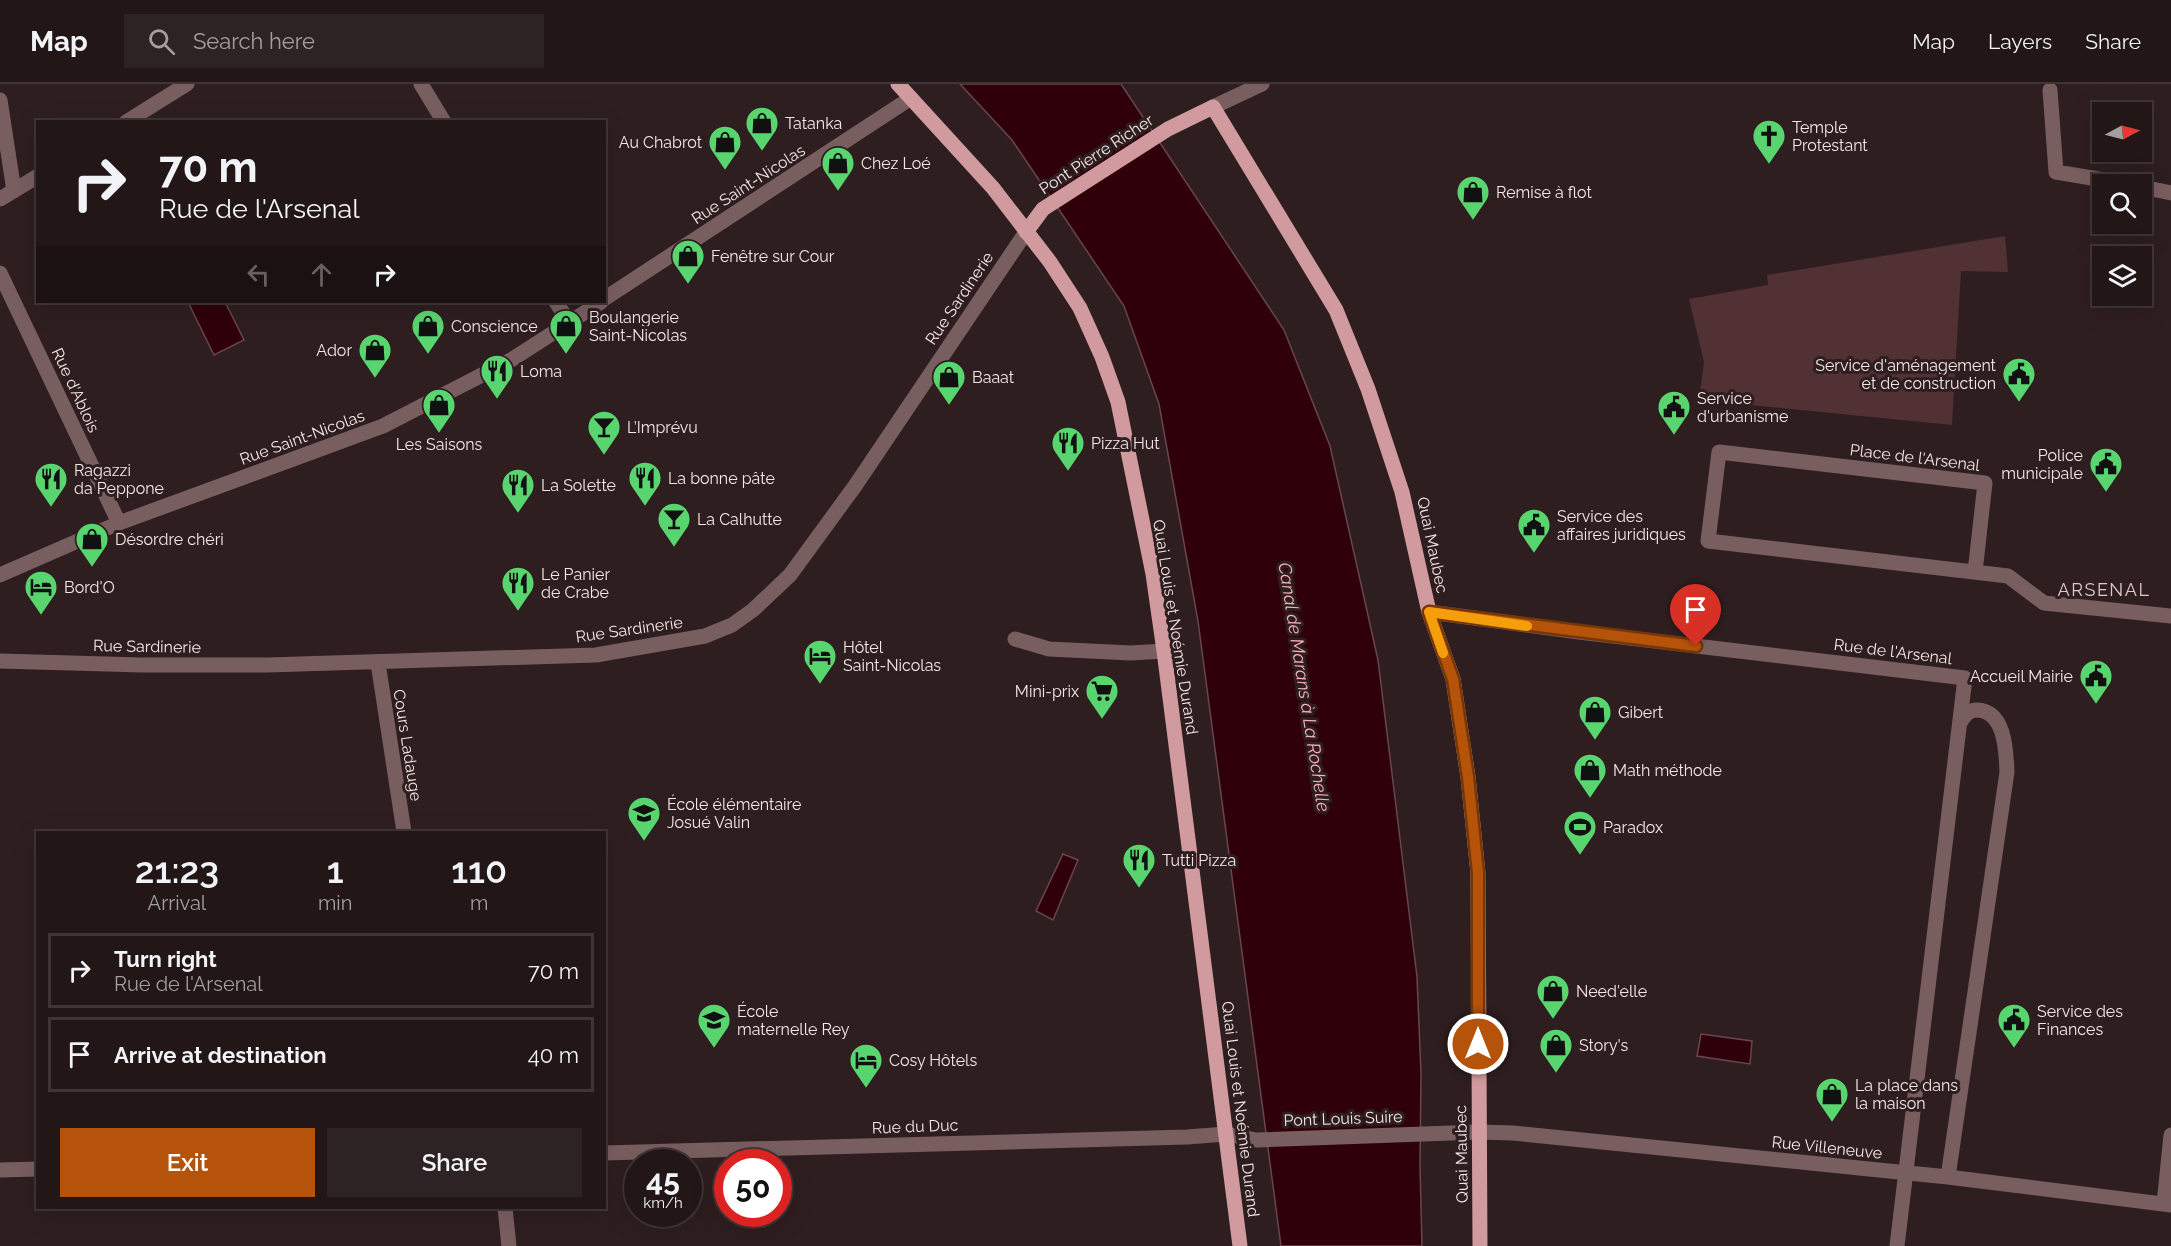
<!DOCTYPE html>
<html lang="en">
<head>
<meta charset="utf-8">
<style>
	:root { --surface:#221617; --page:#2e2324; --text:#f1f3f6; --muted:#a29fa1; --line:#3f3536; --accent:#b45309 }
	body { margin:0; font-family:Raleway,sans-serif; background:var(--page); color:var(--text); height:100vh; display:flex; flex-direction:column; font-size:22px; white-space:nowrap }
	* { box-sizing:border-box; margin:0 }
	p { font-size:20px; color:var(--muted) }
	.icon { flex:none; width:33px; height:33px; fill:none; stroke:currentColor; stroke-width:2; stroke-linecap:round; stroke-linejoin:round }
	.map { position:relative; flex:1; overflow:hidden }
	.sheet { position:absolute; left:36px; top:747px; width:570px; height:378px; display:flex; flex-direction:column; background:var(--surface); border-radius:0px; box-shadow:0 6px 24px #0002,0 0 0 2px var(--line) }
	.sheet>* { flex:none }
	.banner { position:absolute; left:36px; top:36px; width:570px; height:183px; border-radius:0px; box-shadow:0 6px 24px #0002,0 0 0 2px var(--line); background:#221617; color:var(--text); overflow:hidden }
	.needle { width:39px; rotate:83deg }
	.controls { position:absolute; left:2092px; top:18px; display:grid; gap:12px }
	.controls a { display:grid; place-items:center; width:60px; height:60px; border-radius:0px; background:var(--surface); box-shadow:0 6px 24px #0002,0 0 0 2px var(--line); font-size:30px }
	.speed { position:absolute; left:624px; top:1065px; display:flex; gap:12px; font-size:30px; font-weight:700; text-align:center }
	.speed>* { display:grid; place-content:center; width:78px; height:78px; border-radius:50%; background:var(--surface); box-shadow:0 6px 24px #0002,0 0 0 2px var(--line); line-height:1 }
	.speed small { font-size:15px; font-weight:400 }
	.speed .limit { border:9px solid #d22; background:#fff; color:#111 }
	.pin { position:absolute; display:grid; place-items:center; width:51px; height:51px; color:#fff; margin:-62px -26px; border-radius:50% 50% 50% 0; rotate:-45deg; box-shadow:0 0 6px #0007 }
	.pin .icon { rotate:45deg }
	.me { position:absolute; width:66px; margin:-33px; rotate:0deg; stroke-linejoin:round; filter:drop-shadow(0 0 4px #0008) }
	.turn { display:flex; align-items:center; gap:21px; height:126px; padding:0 24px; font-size:27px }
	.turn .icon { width:78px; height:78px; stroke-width:2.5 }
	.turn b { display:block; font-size:42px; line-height:51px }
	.lanes { display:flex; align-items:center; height:57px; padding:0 24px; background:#0003; justify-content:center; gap:30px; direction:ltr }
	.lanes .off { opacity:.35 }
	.eta { display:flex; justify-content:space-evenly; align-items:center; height:102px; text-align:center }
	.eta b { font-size:36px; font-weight:600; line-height:42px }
	.button { display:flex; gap:12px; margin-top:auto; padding:12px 24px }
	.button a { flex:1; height:69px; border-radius:0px; background:var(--accent); color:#fff; font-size:24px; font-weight:600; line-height:69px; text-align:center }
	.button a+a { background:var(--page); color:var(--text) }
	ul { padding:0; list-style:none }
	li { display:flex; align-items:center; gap:18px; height:75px; margin:0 12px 9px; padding:0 12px; border:3px solid var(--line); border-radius:0px }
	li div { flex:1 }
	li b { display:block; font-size:22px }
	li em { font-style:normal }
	header { display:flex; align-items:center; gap:36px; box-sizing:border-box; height:84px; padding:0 30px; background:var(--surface); border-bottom:2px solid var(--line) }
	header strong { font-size:28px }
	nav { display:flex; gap:33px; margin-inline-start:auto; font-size:21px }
	.search { width:420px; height:54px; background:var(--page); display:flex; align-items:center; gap:15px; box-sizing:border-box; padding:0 21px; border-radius:0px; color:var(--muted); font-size:22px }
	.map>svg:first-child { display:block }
	.green { fill:#513134 }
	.water { fill:#2f000a; stroke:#6a454c; stroke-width:1.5 }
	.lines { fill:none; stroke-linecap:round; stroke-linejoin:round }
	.minor { stroke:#795e60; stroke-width:15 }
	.major { stroke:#d19a9e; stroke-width:15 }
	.route-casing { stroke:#753606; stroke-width:15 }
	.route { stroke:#b45309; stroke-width:10 }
	.slow { stroke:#f59e0b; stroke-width:10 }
	.labels { text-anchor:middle; stroke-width:6; stroke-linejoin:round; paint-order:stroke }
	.poi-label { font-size:16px; fill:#f2e6e6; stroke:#2e1e1f; text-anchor:start }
	.street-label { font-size:16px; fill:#f2e6e6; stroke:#2e1e1f }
	.neighbourhood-label { font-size:18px; letter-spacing:1.5px; fill:#dec8c9; stroke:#2e1e1f }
	.water-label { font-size:18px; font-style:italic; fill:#fab1b7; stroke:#2e1e1f }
</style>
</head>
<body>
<header>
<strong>Map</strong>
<div class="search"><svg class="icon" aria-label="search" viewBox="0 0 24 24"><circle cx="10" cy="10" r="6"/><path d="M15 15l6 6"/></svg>Search here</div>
<nav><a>Map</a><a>Layers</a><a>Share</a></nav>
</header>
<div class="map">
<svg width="2171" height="1162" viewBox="0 0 2171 1162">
	<rect width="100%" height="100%" fill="#2e1e1f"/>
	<path class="green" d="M2005,152L2008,188L1961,187L1952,341L1699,316L1704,278L1689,215L1768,201L1767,191Z"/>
	<path class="water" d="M960,0H1121L1284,246L1330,362L1378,576L1417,893L1421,990L1420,1082L1422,1162H1281L1198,537L1159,320L1124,222L1012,56Z
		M188,218H225L244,256L214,271Z
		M1063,770L1078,776L1053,836L1036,827Z
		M1701,950L1752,957L1750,980L1697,972Z"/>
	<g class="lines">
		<path class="minor" d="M421,0L444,38
			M2050,6L2056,88L2128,100
			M0,16L14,107
			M1213,23L1262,0
			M126,38L187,0
			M2142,103L2171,109
			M0,115L38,92
			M0,189L119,439
			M604,215L911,14
			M556,218L569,238
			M1975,488L1985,399L1719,368L1708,457L2008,492L2044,519L2171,532
			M0,491L119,439L383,342L511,276L601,218
			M1429,528L1579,548L1965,594L1897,1162
			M1015,555L1049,565L1131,569L1164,567
			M0,577L142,581H267L596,571L705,552L732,541L753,526L790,491L855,402L1026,148
			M378,579L404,748
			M604,1069L1187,1053L1226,1050L1256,1056L1479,1048L1513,1049L1948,1093L2171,1121
			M0,1086L38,1085
			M1948,1093L2007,688C2006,669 2006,627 1977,626C1968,626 1964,632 1960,639
			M2164,1120L2171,1051
			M505,1124L509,1162"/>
		<path class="major" d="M898,0L993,104L1050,178L1080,224L1102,273L1118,318L1153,490L1164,567L1240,1162
			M1026,148L1043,125L1168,45L1213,23L1336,226L1368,305L1402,408L1429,528L1453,595L1468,693L1478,789L1480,1162"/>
	</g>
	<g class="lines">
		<g class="route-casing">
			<path id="route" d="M1478,960V789L1468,693L1453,595L1429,528L1696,562"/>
		</g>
		<use href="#route" class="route"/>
		<path class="slow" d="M1443,569L1429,528L1527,542"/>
	</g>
	<defs>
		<g id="shop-pin" transform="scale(1.725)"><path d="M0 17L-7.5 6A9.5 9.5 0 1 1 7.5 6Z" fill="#59d56f" stroke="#2e1e1f"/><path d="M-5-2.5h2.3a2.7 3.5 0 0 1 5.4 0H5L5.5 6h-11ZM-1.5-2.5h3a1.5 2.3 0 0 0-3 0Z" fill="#111"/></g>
		<g id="church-pin" transform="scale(1.725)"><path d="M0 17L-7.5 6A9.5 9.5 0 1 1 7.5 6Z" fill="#59d56f" stroke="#2e1e1f"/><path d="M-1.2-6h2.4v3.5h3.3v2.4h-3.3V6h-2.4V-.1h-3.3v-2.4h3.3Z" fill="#111"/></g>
		<g id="restaurant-pin" transform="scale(1.725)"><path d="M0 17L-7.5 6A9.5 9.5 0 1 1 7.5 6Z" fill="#59d56f" stroke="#2e1e1f"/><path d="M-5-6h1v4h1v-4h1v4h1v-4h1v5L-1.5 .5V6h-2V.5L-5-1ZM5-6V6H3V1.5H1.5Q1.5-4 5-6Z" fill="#111"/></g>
		<g id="civic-pin" transform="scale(1.725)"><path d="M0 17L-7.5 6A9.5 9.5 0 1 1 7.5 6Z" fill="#59d56f" stroke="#2e1e1f"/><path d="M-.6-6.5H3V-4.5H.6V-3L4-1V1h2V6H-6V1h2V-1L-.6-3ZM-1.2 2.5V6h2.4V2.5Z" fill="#111"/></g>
		<g id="bar-pin" transform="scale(1.725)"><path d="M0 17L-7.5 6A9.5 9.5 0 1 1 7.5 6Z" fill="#59d56f" stroke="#2e1e1f"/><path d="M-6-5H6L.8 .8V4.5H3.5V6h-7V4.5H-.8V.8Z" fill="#111"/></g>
		<g id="hotel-pin" transform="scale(1.725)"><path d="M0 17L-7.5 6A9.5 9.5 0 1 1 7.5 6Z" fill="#59d56f" stroke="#2e1e1f"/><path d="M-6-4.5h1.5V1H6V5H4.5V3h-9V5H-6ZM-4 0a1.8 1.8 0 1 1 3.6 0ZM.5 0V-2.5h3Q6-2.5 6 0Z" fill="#111"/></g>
		<g id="supermarket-pin" transform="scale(1.725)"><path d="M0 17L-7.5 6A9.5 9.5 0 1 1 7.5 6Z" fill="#59d56f" stroke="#2e1e1f"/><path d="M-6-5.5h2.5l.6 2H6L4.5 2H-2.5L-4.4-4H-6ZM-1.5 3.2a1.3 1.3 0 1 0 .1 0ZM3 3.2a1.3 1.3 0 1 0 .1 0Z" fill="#111"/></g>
		<g id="school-pin" transform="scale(1.725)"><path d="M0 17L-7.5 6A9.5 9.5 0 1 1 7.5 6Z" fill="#59d56f" stroke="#2e1e1f"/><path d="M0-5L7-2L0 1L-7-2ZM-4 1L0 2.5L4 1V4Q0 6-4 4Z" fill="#111"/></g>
		<g id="stadium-pin" transform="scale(1.725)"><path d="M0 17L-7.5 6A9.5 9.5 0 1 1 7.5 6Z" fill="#59d56f" stroke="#2e1e1f"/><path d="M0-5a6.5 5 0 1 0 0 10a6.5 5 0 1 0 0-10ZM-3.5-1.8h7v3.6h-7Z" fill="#111"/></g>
	</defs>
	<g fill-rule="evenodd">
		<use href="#shop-pin" x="762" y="39"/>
		<use href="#church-pin" x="1769" y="52"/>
		<use href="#shop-pin" x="725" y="58"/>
		<use href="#shop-pin" x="838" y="79"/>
		<use href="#shop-pin" x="1473" y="108"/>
		<use href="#shop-pin" x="688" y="172"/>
		<use href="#shop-pin" x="428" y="242"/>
		<use href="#shop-pin" x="566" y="242"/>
		<use href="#shop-pin" x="375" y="266"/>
		<use href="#restaurant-pin" x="497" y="287"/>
		<use href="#civic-pin" x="2019" y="290"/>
		<use href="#shop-pin" x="949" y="293"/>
		<use href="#shop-pin" x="439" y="321"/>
		<use href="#civic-pin" x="1674" y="323"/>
		<use href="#bar-pin" x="604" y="343"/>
		<use href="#restaurant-pin" x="1068" y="359"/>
		<use href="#civic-pin" x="2106" y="380"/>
		<use href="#restaurant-pin" x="645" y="394"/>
		<use href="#restaurant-pin" x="51" y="395"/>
		<use href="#restaurant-pin" x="518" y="401"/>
		<use href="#bar-pin" x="674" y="435"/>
		<use href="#civic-pin" x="1534" y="441"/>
		<use href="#shop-pin" x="92" y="455"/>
		<use href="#restaurant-pin" x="518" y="499"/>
		<use href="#hotel-pin" x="41" y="503"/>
		<use href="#hotel-pin" x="820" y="572"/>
		<use href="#civic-pin" x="2096" y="592"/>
		<use href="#supermarket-pin" x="1102" y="607"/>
		<use href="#shop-pin" x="1595" y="628"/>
		<use href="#shop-pin" x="1590" y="686"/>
		<use href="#school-pin" x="644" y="729"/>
		<use href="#stadium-pin" x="1580" y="743"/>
		<use href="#restaurant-pin" x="1139" y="776"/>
		<use href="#shop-pin" x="1553" y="907"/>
		<use href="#school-pin" x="714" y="936"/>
		<use href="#civic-pin" x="2014" y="936"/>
		<use href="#shop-pin" x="1556" y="961"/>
		<use href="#hotel-pin" x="866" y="976"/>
		<use href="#shop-pin" x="1832" y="1010"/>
	</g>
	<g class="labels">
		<g class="poi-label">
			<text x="785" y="45">Tatanka</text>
			<text x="1792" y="49">Temple<tspan x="1792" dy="18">Protestant</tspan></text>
			<text x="702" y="64" text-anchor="end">Au Chabrot</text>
			<text x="861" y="85">Chez Loé</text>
			<text x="1496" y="114">Remise à flot</text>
			<text x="711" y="178">Fenêtre sur Cour</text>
			<text x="589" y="239">Boulangerie<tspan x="589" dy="18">Saint-Nicolas</tspan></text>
			<text x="451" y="248">Conscience</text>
			<text x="352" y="272" text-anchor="end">Ador</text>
			<text x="1996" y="287" text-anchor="end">Service d'aménagement<tspan x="1996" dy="18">et de construction</tspan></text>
			<text x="520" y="293">Loma</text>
			<text x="972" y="299">Baaat</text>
			<text x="1697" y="320">Service<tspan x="1697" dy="18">d'urbanisme</tspan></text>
			<text x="627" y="349">L’Imprévu</text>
			<text x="1091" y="365">Pizza Hut</text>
			<text x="439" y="366" text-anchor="middle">Les Saisons</text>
			<text x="2083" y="377" text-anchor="end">Police<tspan x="2083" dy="18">municipale</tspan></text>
			<text x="74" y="392">Ragazzi<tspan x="74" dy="18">da Peppone</tspan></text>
			<text x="668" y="400">La bonne pâte</text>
			<text x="541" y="407">La Solette</text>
			<text x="1557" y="438">Service des<tspan x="1557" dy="18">affaires juridiques</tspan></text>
			<text x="697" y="441">La Calhutte</text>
			<text x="115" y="461">Désordre chéri</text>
			<text x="541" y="496">Le Panier<tspan x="541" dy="18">de Crabe</tspan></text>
			<text x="64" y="509">Bord'O</text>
			<text x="843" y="569">Hôtel<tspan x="843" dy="18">Saint-Nicolas</tspan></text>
			<text x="2073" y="598" text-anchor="end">Accueil Mairie</text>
			<text x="1079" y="613" text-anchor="end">Mini-prix</text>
			<text x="1618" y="634">Gibert</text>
			<text x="1613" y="692">Math méthode</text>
			<text x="667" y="726">École élémentaire<tspan x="667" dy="18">Josué Valin</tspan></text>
			<text x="1603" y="749">Paradox</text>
			<text x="1162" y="782">Tutti Pizza</text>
			<text x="1576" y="913">Need'elle</text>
			<text x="737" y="933">École<tspan x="737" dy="18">maternelle Rey</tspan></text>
			<text x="2037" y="933">Service des<tspan x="2037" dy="18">Finances</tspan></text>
			<text x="1579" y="967">Story's</text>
			<text x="889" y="982">Cosy Hôtels</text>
			<text x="1855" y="1007">La place dans<tspan x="1855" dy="18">la maison</tspan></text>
		</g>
		<g class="street-label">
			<text transform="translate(1096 70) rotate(-33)" y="6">Pont Pierre Richer</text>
			<text transform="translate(748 100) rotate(-33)" y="6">Rue Saint-Nicolas</text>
			<text transform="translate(959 214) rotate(-56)" y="6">Rue Sardinerie</text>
			<text transform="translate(76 306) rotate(65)" y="6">Rue d'Ablois</text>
			<text transform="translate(302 353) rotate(-20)" y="6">Rue Saint-Nicolas</text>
			<text transform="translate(1915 373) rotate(7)" y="6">Place de l'Arsenal</text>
			<text transform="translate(1433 461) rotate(78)" y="6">Quai Maubec</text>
			<text transform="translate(1176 543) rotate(81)" y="6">Quai Louis et Noémie Durand</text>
			<text transform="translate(629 545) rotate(-8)" y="6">Rue Sardinerie</text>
			<text transform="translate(147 562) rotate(1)" y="6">Rue Sardinerie</text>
			<text transform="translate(1893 567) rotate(7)" y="6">Rue de l'Arsenal</text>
			<text transform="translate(408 661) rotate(81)" y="6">Cours Ladauge</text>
			<text transform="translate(1241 1025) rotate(83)" y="6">Quai Louis et Noémie Durand</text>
			<text transform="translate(1343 1034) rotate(-2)" y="6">Pont Louis Suire</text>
			<text transform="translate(915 1042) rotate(-2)" y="6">Rue du Duc</text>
			<text transform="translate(1827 1063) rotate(6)" y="6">Rue Villeneuve</text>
			<text transform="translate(1461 1070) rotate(-91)" y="6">Quai Maubec</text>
		</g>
		<g class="neighbourhood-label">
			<text x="2104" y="512">ARSENAL</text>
		</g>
		<g class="water-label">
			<text transform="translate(1304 603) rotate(81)" y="6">Canal de Marans à La Rochelle</text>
		</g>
	</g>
</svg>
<div class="controls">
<a><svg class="needle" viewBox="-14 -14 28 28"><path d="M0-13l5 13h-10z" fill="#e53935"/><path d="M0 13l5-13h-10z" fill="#a29fa1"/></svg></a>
<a><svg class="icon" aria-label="search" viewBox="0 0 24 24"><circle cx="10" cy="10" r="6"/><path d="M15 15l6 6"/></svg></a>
<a><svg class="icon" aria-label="layers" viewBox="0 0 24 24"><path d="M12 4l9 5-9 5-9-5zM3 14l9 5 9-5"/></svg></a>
</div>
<div class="speed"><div>45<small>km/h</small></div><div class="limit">50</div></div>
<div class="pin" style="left:1696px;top:562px;background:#d93025"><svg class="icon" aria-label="arrive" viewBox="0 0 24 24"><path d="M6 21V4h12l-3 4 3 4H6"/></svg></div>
<svg class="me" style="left:1478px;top:960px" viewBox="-20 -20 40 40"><circle r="17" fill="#b45309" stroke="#fff" stroke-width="3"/><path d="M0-11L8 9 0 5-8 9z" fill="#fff"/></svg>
<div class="banner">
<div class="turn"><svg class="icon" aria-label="right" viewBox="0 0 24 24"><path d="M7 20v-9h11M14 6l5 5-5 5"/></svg><div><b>70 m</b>Rue de l'Arsenal</div></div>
<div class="lanes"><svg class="icon off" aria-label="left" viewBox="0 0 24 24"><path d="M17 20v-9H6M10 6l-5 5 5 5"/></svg><svg class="icon off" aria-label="ahead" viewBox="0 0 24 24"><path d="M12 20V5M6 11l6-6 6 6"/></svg><svg class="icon" aria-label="right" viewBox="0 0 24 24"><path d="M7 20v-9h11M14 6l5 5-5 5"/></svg></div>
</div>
<section class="sheet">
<div class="eta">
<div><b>21:23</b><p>Arrival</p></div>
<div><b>1</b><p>min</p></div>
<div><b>110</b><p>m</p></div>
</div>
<ul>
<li><svg class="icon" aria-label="right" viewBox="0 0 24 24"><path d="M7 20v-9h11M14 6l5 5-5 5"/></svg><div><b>Turn right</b><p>Rue de l'Arsenal</p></div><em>70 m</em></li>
<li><svg class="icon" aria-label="arrive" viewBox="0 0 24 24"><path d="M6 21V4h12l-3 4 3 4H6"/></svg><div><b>Arrive at destination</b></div><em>40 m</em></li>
</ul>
<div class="button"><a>Exit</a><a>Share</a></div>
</section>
</div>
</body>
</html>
